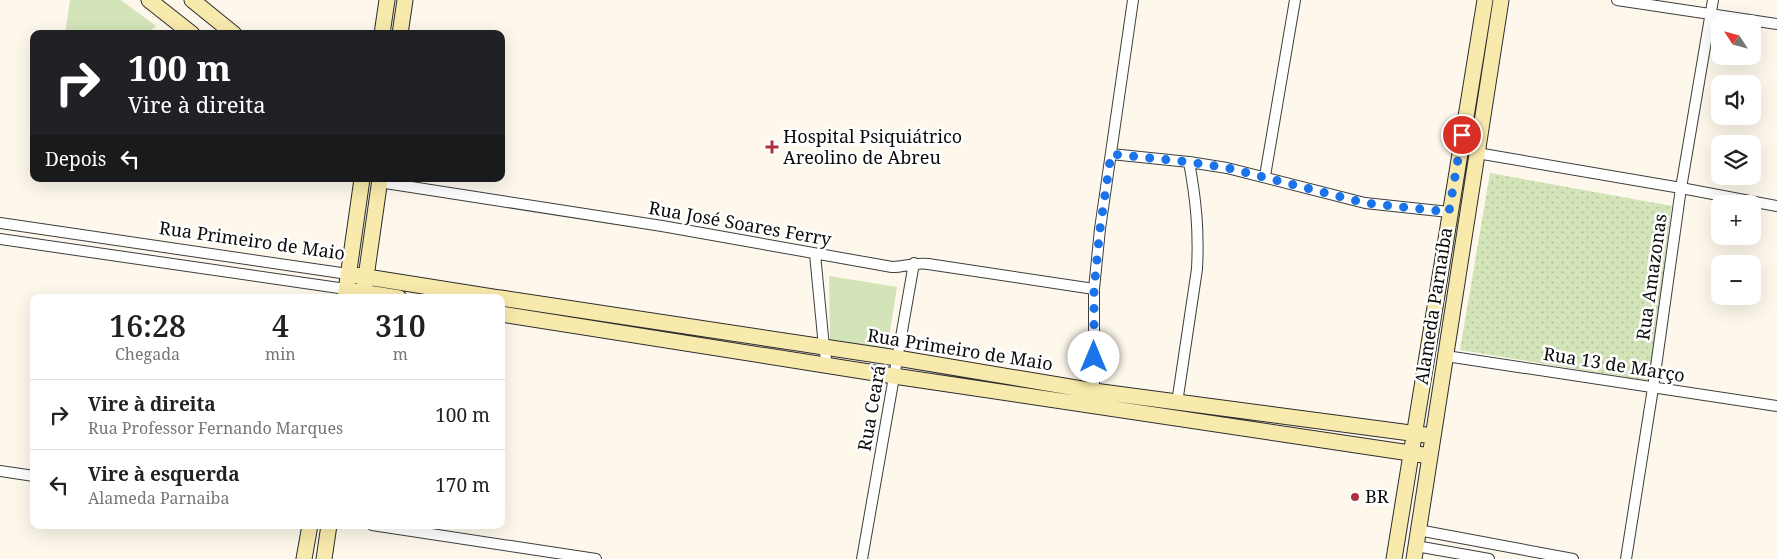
<!DOCTYPE html>
<html lang="pt">
<head>
<meta charset="utf-8">
<style>
	:root { --surface:#fff; --page:#f6f6f6; --text:#222; --muted:#767676; --line:#e0e0e0 }
	body { margin:0; font-family:"Noto Serif",serif; background:var(--page); color:var(--text); height:100vh; display:flex; flex-direction:column; font-size:19px; white-space:nowrap }
	* { box-sizing:border-box; margin:0 }
	p { font-size:16px; color:var(--muted) }
	.icon { flex:none; width:28px; height:28px; fill:none; stroke:currentColor; stroke-width:2; stroke-linecap:round; stroke-linejoin:round }
	.map { position:relative; flex:1; overflow:hidden }
	.details { position:absolute; left:30px; top:294px; width:475px; height:235px; display:flex; flex-direction:column; background:var(--surface); border-radius:10px; box-shadow:0 5px 20px #0002 }
	.details>* { flex:none }
	.guide { position:absolute; left:30px; top:30px; width:475px; height:152px; border-radius:10px; box-shadow:0 5px 20px #0002; background:#202124; color:#fff; overflow:hidden }
	.needle { width:32px; rotate:306deg }
	.buttons { position:absolute; left:1711px; top:15px; display:grid; gap:10px }
	.buttons a { display:grid; place-items:center; width:50px; height:50px; border-radius:10px; background:var(--surface); box-shadow:0 5px 20px #0002; font-size:25px }
	.pin { position:absolute; display:grid; place-items:center; width:42px; height:42px; color:#fff; margin:-21px; border:2px solid #fff; border-radius:50%; box-shadow:0 1px 5px #0007 }
	.me { position:absolute; width:55px; margin:-28px; rotate:0deg; stroke-linejoin:round; filter:drop-shadow(0 0 4px #0008) }
	.turn { display:flex; align-items:center; gap:18px; height:105px; padding:0 15px; font-size:22px }
	.turn .icon { width:65px; height:65px; stroke-width:2.5 }
	.turn b { display:block; font-size:35px; line-height:42px }
	.then { display:flex; align-items:center; height:48px; padding:0 15px; background:#0003; gap:10px; font-size:19px }
	.eta { display:flex; justify-content:space-evenly; align-items:center; height:85px; text-align:center }
	.eta b { font-size:30px; font-weight:600; line-height:35px }
	ul { padding:0; list-style:none }
	li { display:flex; align-items:center; gap:15px; height:70px; padding:0 15px; border-top:1px solid var(--line) }
	li div { flex:1 }
	li b { display:block; font-size:19px }
	li em { font-style:normal }
	.map>svg:first-child { display:block }
	.grass { fill:url(#grass-dots) }
	.park { fill:#d2e4b8 }
	.lines { fill:none; stroke-linecap:round; stroke-linejoin:round }
	.street-casing { stroke:#3e3e3e; stroke-width:12 }
	.secondary-casing { stroke:#2d2d2d; stroke-width:17 }
	.street { stroke:#fff; stroke-width:10 }
	.secondary { stroke:#f8eaac; stroke-width:15 }
	.route { stroke:#1a73e8; stroke-width:9; stroke-dasharray:0 16.2 }
	.poi-dot { fill:#ae303f; stroke:#fff; stroke-width:2 }
	.labels { text-anchor:middle; stroke-width:5; stroke-linejoin:round; paint-order:stroke }
	.poi-label { font-size:18px; fill:#0b0b0b; stroke:#fff; text-anchor:start }
	.street-label { font-size:18px; fill:#0b0b0b; stroke:#fff }
</style>
</head>
<body>
<div class="map">
<svg width="1777" height="559" viewBox="0 0 1777 559">
	<defs>
		<pattern id="grass-dots" width="8" height="8" patternUnits="userSpaceOnUse" patternTransform="scale(1.25)"><rect width="8" height="8" fill="#d2e4b8"/><path d="M2 2h.1M6 6h.1" fill="none" stroke="#b3c29d" stroke-width="1.8" stroke-linecap="round"/></pattern>
	</defs>
	<rect width="100%" height="100%" fill="#fdf8eb"/>
	<path class="grass" d="M1490,173L1672,206L1649,381L1460,350Z"/>
	<path class="park" d="M70,0H121L156,26L147,34H65Z
		M829,276L897,287L886,357L830,345Z"/>
	<g class="lines">
		<g class="street-casing">
			<path id="street" d="M1617,0L1777,24
				M1477,153L1681,188L1777,206
				M1111,154L1189,162L1227,168L1365,203L1449,212
				M1265,176L1295,0
				M379,182L662,226L892,267C905,267 915,262 928,264L1094,289
				M0,223L348,274
				M0,239L346,289
				M815,254L824,347L827,365
				M1446,356L1777,406
				M1094,391V289L1100,229L1133,0
				M1177,403L1197,269C1199,230 1196,200 1189,162
				M0,471L34,476
				M372,525L596,559
				M1418,530L1573,559
				M1416,546L1489,559
				M862,559L914,263
				M1626,559L1653,388L1681,188L1713,0"/>
		</g>
		<g class="secondary-casing">
			<path id="secondary" d="M149,0L192,34
				M192,0L234,34
				M382,34L387,0
				M400,34L405,0
				M348,274L499,298
				M355,291L399,298
				M345,298L362,179
				M363,298L380,179
				M501,298L897,358L1094,391L1433,436
				M501,314L894,376L1430,456
				M304,559L310,525
				M324,559L329,525
				M1394,559L1485,0
				M1414,559L1501,0"/>
		</g>
		<use href="#street" class="street"/>
		<use href="#secondary" class="secondary"/>
	</g>
	<g class="lines">
		<path class="route" d="M1094,357V289L1100,229L1111,154L1189,162L1228,168L1365,203L1449,212L1462,135"/>
	</g>
	<g class="poi-dot">
		<path d="M769.5 139.5h5v5h5v5h-5v5h-5v-5h-5v-5h5z"/>
		<circle cx="1355" cy="497" r="5"/>
	</g>
	<g class="labels">
		<g class="poi-label">
			<text x="783" y="143">Hospital Psiquiátrico<tspan x="783" dy="21">Areolino de Abreu</tspan></text>
			<text x="1365" y="503">BR</text>
		</g>
		<g class="street-label">
			<text transform="translate(740 224) rotate(10)" y="6">Rua José Soares Ferry</text>
			<text transform="translate(252 241) rotate(8)" y="6">Rua Primeiro de Maio</text>
			<text transform="translate(1652 277) rotate(-82)" y="6">Rua Amazonas</text>
			<text transform="translate(1434 306) rotate(-81)" y="6">Alameda Parnaíba</text>
			<text transform="translate(960 350) rotate(9)" y="6">Rua Primeiro de Maio</text>
			<text transform="translate(1614 365) rotate(9)" y="6">Rua 13 de Março</text>
			<text transform="translate(872 408) rotate(-80)" y="6">Rua Ceará</text>
		</g>
	</g>
</svg>
<div class="buttons">
<a><svg class="needle" viewBox="-14 -14 28 28"><path d="M0-13l5 13h-10z" fill="#e53935"/><path d="M0 13l5-13h-10z" fill="#767676"/></svg></a>
<a><svg class="icon" aria-label="sound" viewBox="0 0 24 24"><path d="M4 9h4l5-4v14l-5-4H4zM17 9q2 3 0 6"/></svg></a>
<a><svg class="icon" aria-label="layers" viewBox="0 0 24 24"><path d="M12 4l9 5-9 5-9-5zM3 14l9 5 9-5"/></svg></a>
<a>+</a>
<a>−</a>
</div>
<div class="pin" style="left:1462px;top:135px;background:#d93025"><svg class="icon" aria-label="arrive" viewBox="0 0 24 24"><path d="M6 21V4h12l-3 4 3 4H6"/></svg></div>
<svg class="me" style="left:1094px;top:357px" viewBox="-20 -20 40 40"><circle r="19" fill="#fff"/><path d="M0-13L10 11 0 6-10 11z" fill="#1a73e8"/></svg>
<div class="guide">
<div class="turn"><svg class="icon" aria-label="right" viewBox="0 0 24 24"><path d="M7 20v-9h11M14 6l5 5-5 5"/></svg><div><b>100 m</b>Vire à direita</div></div>
<div class="then">Depois<svg class="icon" aria-label="left" viewBox="0 0 24 24"><path d="M17 20v-9H6M10 6l-5 5 5 5"/></svg></div>
</div>
<section class="details">
<div class="eta">
<div><b>16:28</b><p>Chegada</p></div>
<div><b>4</b><p>min</p></div>
<div><b>310</b><p>m</p></div>
</div>
<ul>
<li><svg class="icon" aria-label="right" viewBox="0 0 24 24"><path d="M7 20v-9h11M14 6l5 5-5 5"/></svg><div><b>Vire à direita</b><p>Rua Professor Fernando Marques</p></div><em>100 m</em></li>
<li><svg class="icon" aria-label="left" viewBox="0 0 24 24"><path d="M17 20v-9H6M10 6l-5 5 5 5"/></svg><div><b>Vire à esquerda</b><p>Alameda Parnaiba</p></div><em>170 m</em></li>
</ul>
</section>
</div>
</body>
</html>
